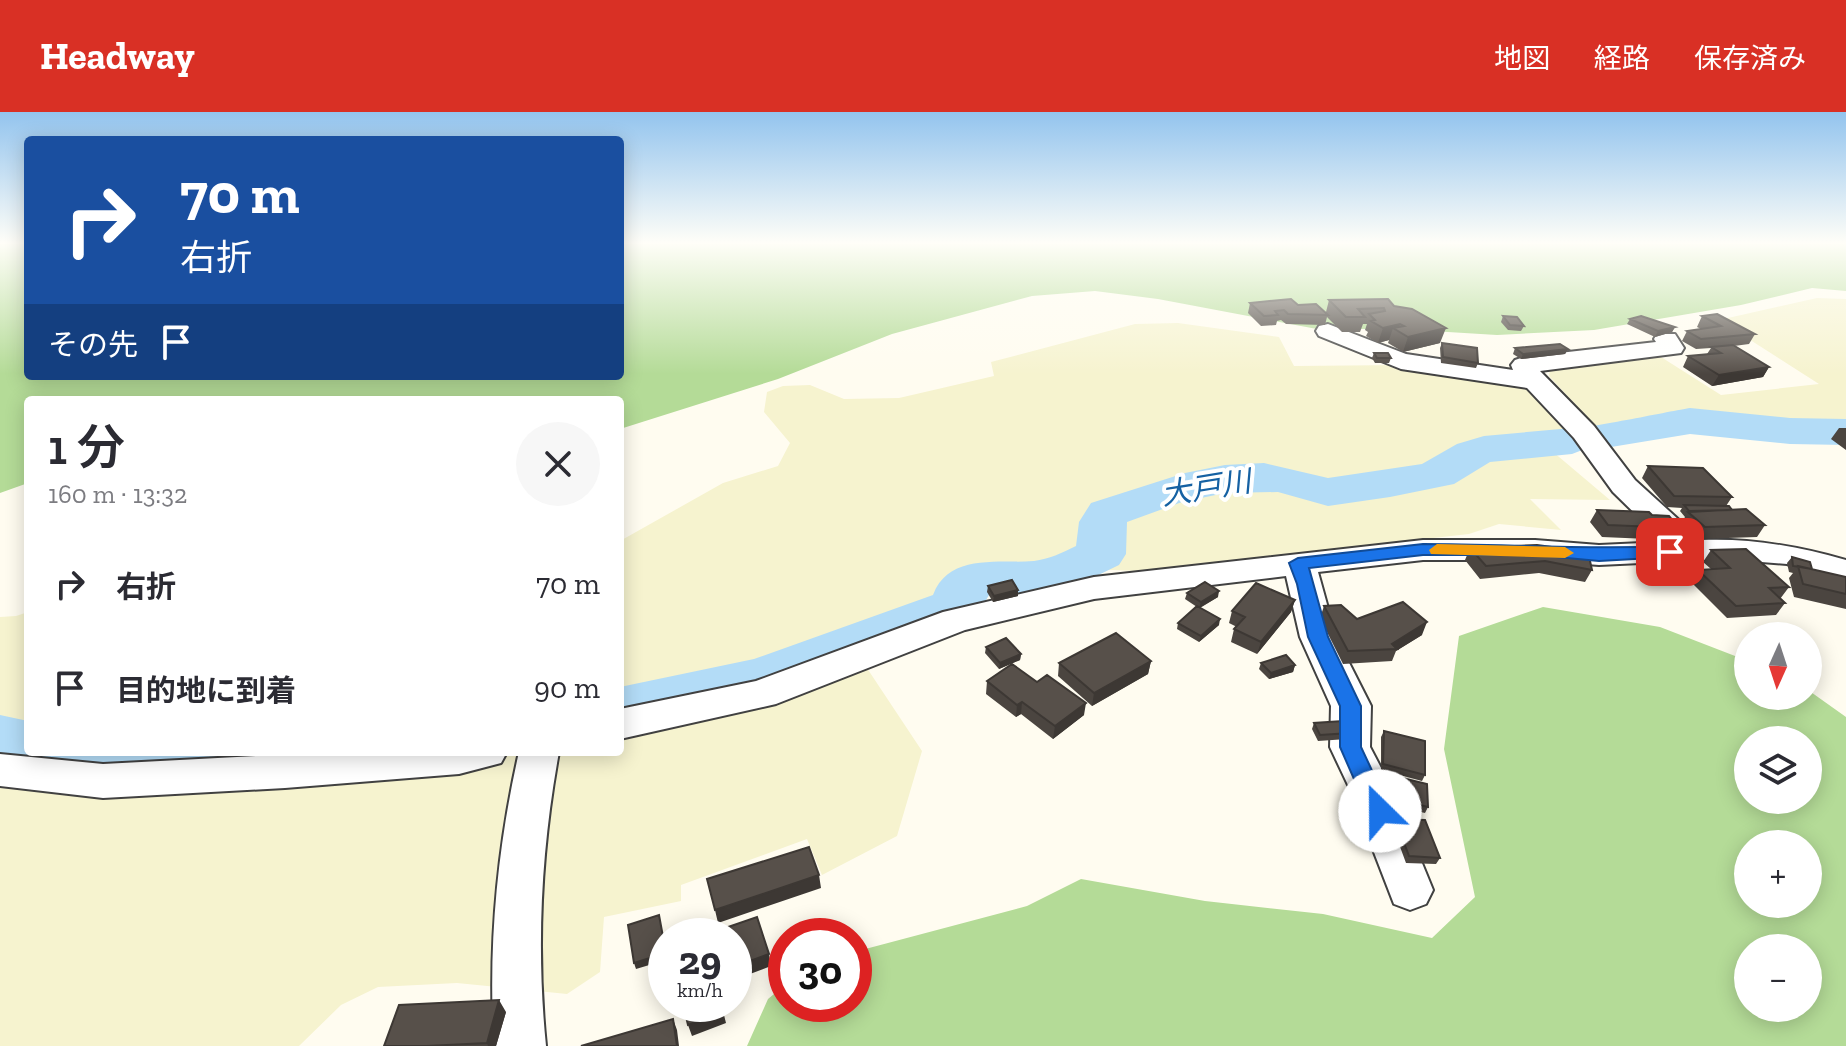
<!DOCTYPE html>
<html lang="ja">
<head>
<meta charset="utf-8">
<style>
	:root { --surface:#fff; --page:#f7f7f7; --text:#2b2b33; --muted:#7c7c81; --accent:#d93025 }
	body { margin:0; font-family:"Zilla Slab","Noto Sans JP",serif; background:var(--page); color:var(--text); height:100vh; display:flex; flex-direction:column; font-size:30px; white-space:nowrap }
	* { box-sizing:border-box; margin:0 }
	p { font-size:26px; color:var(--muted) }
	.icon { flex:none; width:44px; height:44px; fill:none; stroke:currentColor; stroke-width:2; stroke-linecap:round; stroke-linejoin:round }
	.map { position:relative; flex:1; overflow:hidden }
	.side { position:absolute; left:24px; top:284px; width:600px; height:360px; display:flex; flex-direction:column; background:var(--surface); border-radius:8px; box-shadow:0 4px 20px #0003 }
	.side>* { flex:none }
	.hud { position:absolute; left:24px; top:24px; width:600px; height:244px; border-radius:8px; box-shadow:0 4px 20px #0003; background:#1a4fa0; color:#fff; overflow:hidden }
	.needle { width:52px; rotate:183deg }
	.tools { position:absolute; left:1734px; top:510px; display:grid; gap:16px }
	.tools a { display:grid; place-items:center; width:88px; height:88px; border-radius:50%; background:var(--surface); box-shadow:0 4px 20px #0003; font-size:40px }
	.speed { position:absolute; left:648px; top:806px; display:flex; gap:16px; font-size:40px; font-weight:700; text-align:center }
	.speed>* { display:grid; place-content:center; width:104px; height:104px; border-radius:50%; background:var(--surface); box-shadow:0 4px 20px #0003; line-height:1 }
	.speed small { font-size:20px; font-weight:400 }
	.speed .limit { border:12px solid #d22; background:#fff; color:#111 }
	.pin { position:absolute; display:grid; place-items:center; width:68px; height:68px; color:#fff; margin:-34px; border-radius:16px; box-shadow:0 4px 12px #0006 }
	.me { position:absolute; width:88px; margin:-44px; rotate:337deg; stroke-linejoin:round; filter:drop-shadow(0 0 6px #0008) }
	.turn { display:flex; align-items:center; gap:28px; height:168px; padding:0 24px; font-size:36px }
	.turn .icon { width:104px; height:104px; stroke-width:2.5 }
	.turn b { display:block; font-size:56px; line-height:68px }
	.then { display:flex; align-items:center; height:76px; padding:0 24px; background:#0003; gap:16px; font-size:30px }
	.round { display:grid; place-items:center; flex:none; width:84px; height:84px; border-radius:42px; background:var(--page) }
	.overview { display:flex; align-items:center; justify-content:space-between; height:136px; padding:0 24px }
	h1 { font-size:48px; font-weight:600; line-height:60px }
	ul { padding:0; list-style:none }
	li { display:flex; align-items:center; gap:24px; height:104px; padding:0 24px }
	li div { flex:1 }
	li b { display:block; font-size:30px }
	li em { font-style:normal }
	header { display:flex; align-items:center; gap:48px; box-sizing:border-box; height:112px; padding:0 40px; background:var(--accent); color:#fff }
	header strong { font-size:38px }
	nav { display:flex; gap:44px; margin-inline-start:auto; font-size:28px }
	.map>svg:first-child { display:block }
	.farmland { fill:#f6f3cf }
	.forest { fill:#b4db97; fill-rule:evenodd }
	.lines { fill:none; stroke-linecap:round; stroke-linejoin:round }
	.river { fill:#b3dcf7; fill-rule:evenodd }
	.street-casing { stroke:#414141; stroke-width:4 }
	.street { fill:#fff; fill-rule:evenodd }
	.wall { fill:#4b4540 }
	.shaded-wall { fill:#3d3834 }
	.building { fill:#57504a; stroke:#3d3834; stroke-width:2 }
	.route { fill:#1a73e8; stroke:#114b97; stroke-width:2 }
	.slow { fill:#f59e0b }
	.labels { text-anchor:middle; stroke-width:8; stroke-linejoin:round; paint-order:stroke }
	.water-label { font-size:30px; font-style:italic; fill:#1561a3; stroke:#fff }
</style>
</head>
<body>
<header>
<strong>Headway</strong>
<nav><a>地図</a><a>経路</a><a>保存済み</a></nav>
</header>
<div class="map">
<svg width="1846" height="934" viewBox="0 0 1846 934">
	<rect width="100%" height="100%" fill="#fffcf0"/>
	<path class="farmland" d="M1817,186L1846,187V310L1790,313L1737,303L1685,302L1596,315L1549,264L1550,258L1661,245L1721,283L1819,272L1719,208Z
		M1178,211L1279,225L1294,254L1402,253L1530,274L1585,332L1552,339L1610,388L1530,387L1561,418L1499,412L1469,422L1138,459L1089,457L1067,450L1038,461L985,459L967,465L957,473L948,490L847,526L922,639L897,724L822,763L807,727L681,773V789L604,805L600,860L567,882L457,871L378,875L341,893L299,934H0V505L16,504L28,500V640H620V429L723,371L778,354L790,331L764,300L767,280L783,274L810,273L844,287L899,286L994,264L991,250L1135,212Z"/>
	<path class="forest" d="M0,131H28V264H620V131H1846V179L1812,176L1741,193L1594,218L1497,223L1399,217H1317L1158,187L1095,179L1032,184L892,222L778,267L620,317V288H28V371L0,381Z
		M1543,495L1660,515L1748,549V584H1808V578L1846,605V934H747L768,887L786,872V892H854V840L1027,794L1081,767L1205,789L1323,802L1432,826L1475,785L1444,637L1459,524ZM1748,628H1808V688H1748ZM1748,732H1808V792H1748ZM1748,836H1808V896H1748Z"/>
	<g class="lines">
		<path class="river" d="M1690,296L1790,306L1846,307V333L1790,332L1690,322L1599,337L1590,335L1572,342L1490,350L1454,372L1390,385L1328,394L1278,380L1225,381L1182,390L1127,410L1126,442L1119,453L1084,470L1050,479L989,483L975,507L783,581L620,619V575L754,547L933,483C949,441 998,452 1034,449C1049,447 1062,441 1076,434L1079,410L1091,391L1185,361L1225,353L1264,351L1328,366L1422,352L1457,332L1484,324L1572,316C1581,318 1671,299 1690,296Z
			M0,603L28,609V640H292L283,657L261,664L83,672L31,656L0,651Z"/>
		<g class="street-casing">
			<path id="street" d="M1328,212L1406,242L1513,258L1511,253L1515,248L1524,245L1656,230L1654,227L1657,222H1675L1684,236L1681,241L1540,259L1594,314L1635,368L1701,428C1751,426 1797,434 1846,448V470L1787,452L1724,447L1599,453L1535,448H1423L1318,460L1336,525L1371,594L1370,635L1390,673L1433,778L1426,792L1410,798L1394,792L1348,673L1330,635L1331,594L1300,525L1286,464L1094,487L965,518L776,592L620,627V597L756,569L943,500L1094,465L1423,428H1535L1599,433L1664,430L1613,380L1574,326L1527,276L1401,257L1319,224L1316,219L1319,214Z
				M331,640H507L501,651L459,662L285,676L103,686L0,674V642L103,652Z
				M519,640H559C541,738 536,835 546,934H494C488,834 497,737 519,640Z"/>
		</g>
		<use href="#street" class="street"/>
	</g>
	<path class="wall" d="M1329,188L1394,194L1440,231L1403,240L1388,231L1389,228L1378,231L1366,224L1368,220L1365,218L1367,212H1363L1360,220H1342L1327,205L1325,213L1286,212L1281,208L1277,209L1276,213L1261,214L1248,201L1250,191L1298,193L1326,200Z
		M1503,204L1524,214L1521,219L1508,218L1501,210Z
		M1702,204L1755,222L1749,232L1734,234L1769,255L1763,265L1712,274L1683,255L1688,244L1707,242L1711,236L1696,237L1682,229L1687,219L1701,217L1697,215Z
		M1630,207L1675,215L1672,220L1655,225L1627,212Z
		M1442,231L1478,251L1476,256L1441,251L1440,236Z
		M1515,236L1568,237L1565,242L1521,247L1513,242Z
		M1374,241L1391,246L1389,251H1375L1372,246Z
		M1839,316H1846V338L1831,327Z
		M1648,354L1732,385L1726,394L1765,413L1757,425L1698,427L1681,411L1685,405L1680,399L1682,396L1667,395L1642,366Z
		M1597,398L1652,403L1679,416L1672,428L1602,425L1590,410Z
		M1537,433L1592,458L1585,470L1539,461L1480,467L1465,448L1470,436Z
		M1711,438L1789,475L1780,487L1785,491L1776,503L1727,506L1691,470L1698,458L1711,457L1703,450Z
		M1792,445L1812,457L1846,465V497L1794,485L1789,466L1793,461L1789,460L1787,451Z
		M988,474L1018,478V484L993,490L987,480Z
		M1187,481L1218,485L1200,496L1219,513L1199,530L1177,517L1178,511L1197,495L1185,487Z
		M1295,488L1291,500L1257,542L1231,530L1234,517L1237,515L1229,511L1232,499Z
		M1324,494L1357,507L1422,523L1396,539L1392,549L1343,552L1320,506Z
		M986,535L1021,542L1020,548L999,557L985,541Z
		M1151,549L1148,562L1092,594L1058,564L1059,551Z
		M1261,551L1295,553L1293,560L1269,567L1259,557Z
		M987,569L1037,570L1084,603L1053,627L1021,602L1016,605L986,582Z
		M1314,611L1350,621L1347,627L1318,629L1312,617Z
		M1384,619L1425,663L1422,669L1381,658V625Z
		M1390,663L1428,695L1425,701L1388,692L1387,670Z
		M1395,707L1440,746L1436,752L1406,751L1392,713Z
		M506,900L496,934H384Z"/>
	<path class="shaded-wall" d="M1400,212L1398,219L1393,216L1389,228L1378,231L1383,216Z
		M1675,215L1672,220L1655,225L1658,219Z
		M1446,216L1440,231L1403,240L1408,225Z
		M1568,237L1565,242L1521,247L1523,242Z
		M1769,255L1763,265L1712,274L1719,263Z
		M1018,478V484L993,490L994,484Z
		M1219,479L1218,485L1199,496L1201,490Z
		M1295,488L1291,500L1257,542L1261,530Z
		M1220,507L1219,513L1199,530L1201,524Z
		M1427,510L1422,523L1396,539L1397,537L1392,532Z
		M1021,542L1020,548L999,557L1000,551Z
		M1151,549L1148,562L1092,594L1094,581Z
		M1295,553L1293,560L1269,567L1271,561Z
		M1022,590L1021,602L1016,605L1017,593Z
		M1086,591L1084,603L1053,627L1055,614Z
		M819,763L821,776L718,811L715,798Z
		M659,803L666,839V848L636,857L634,851Z
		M769,842L771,854L734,868V855Z
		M499,888L506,900L496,934H488L487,931Z
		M723,899L726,911L692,924L688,913Z
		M673,907L677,918L679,934H677Z"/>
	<path class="building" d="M1291,187L1298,193L1316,192L1328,203L1288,202L1284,198L1275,199L1278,203L1264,204L1250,191Z
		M1388,187L1394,194L1412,197L1446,216L1408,225L1393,216L1404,214L1400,212L1383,216L1371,209L1375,208L1369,202L1385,199L1384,196L1358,197L1365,205H1346L1329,188Z
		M1717,202L1755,222L1701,227L1687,219L1721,214L1702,204Z
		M1503,204L1517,205L1524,214L1510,213Z
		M1641,204L1675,215L1658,219L1630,207Z
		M1442,231L1477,236L1478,251L1443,245Z
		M1560,232L1568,237L1523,242L1515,236Z
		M1733,233L1769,255L1719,263L1688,244L1721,241L1711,235Z
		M1374,241H1388L1391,246H1377Z
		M1648,354L1703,356L1732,385L1674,384Z
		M1684,393L1729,394L1732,398L1689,399Z
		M1746,397L1765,413L1705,415L1688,400Z
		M1597,398L1649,400L1652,403L1669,404L1679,416L1608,413Z
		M1537,433L1588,440L1592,458L1545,449L1486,454L1470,436Z
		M1746,437L1789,475L1769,476L1785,491L1736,494L1698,458L1730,456L1711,438Z
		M1792,445L1810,450L1812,457L1793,454Z
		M1798,454L1846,465V482L1803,472Z
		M1012,468L1018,478L994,484L988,474Z
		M1205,470L1219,479L1201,490L1187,481Z
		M1256,471L1295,488L1261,530L1234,517L1245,505L1232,499Z
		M1403,490L1427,510L1392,532L1397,537L1348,539L1324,494L1341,493L1357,507Z
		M1197,494L1220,507L1201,524L1178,511Z
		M1116,521L1151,549L1094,581L1059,551Z
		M1006,526L1021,542L1000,551L986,535Z
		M1286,543L1295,553L1271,561L1261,551Z
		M1012,552L1037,570L1047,563L1086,591L1055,614L1022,590L1017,593L987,569Z
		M1343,609L1350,621L1320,623L1314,611Z
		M1384,619L1425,629V663L1383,652Z
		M1390,663L1427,672L1428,695L1391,686Z
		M1395,707L1425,708L1440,746L1409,744Z
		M809,735L819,763L715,798L707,767Z
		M659,803L666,841L634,851L628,813Z
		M757,805L769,842L734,855V824H702Z
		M499,888L487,931L427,934H384L399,893Z
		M683,892H721L723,899L688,913Z
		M673,907L677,934H581Z"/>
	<linearGradient id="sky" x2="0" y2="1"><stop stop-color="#93c4ee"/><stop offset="0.5" stop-color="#fffef8"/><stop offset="1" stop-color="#fffef8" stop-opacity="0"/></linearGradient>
	<rect width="1846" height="262" fill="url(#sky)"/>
	<path class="route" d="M1423,432C1506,432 1588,438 1670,434L1679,440L1670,445L1599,449L1535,443H1423L1309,456L1328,525L1361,594V635L1391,699L1388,706L1380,709L1371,706L1340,635V594L1308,525L1297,472L1289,451L1298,446Z"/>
	<path class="slow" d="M1437,432L1565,435L1574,441L1565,446L1431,442L1429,438Z"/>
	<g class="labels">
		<g class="water-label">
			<text transform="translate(1206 376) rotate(-9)" y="10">大戸川</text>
		</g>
	</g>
</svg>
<div class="tools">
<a><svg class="needle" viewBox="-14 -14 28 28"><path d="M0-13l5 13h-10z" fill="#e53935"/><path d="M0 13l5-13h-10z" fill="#7c7c81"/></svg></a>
<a><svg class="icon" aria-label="layers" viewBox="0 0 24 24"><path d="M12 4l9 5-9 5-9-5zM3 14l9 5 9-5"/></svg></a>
<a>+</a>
<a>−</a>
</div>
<div class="speed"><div>29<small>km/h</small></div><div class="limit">30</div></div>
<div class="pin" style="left:1670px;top:440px;background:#d93025"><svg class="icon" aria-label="arrive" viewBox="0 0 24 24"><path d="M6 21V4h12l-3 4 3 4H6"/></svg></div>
<svg class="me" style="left:1380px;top:699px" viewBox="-20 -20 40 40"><circle r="19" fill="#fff"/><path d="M0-13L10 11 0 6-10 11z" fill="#1a73e8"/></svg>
<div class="hud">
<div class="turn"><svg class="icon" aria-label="right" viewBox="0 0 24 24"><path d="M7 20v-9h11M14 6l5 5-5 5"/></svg><div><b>70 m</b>右折</div></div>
<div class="then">その先<svg class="icon" aria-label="arrive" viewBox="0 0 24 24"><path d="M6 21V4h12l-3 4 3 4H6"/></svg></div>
</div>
<section class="side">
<div class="overview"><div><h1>1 分</h1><p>160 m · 13:32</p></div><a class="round"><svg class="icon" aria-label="close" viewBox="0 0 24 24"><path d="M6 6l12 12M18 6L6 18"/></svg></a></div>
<ul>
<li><svg class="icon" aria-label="right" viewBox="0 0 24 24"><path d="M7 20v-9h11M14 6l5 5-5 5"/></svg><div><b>右折</b></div><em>70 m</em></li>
<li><svg class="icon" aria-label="arrive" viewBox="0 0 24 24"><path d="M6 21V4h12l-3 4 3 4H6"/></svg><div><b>目的地に到着</b></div><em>90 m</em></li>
</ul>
</section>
</div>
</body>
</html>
